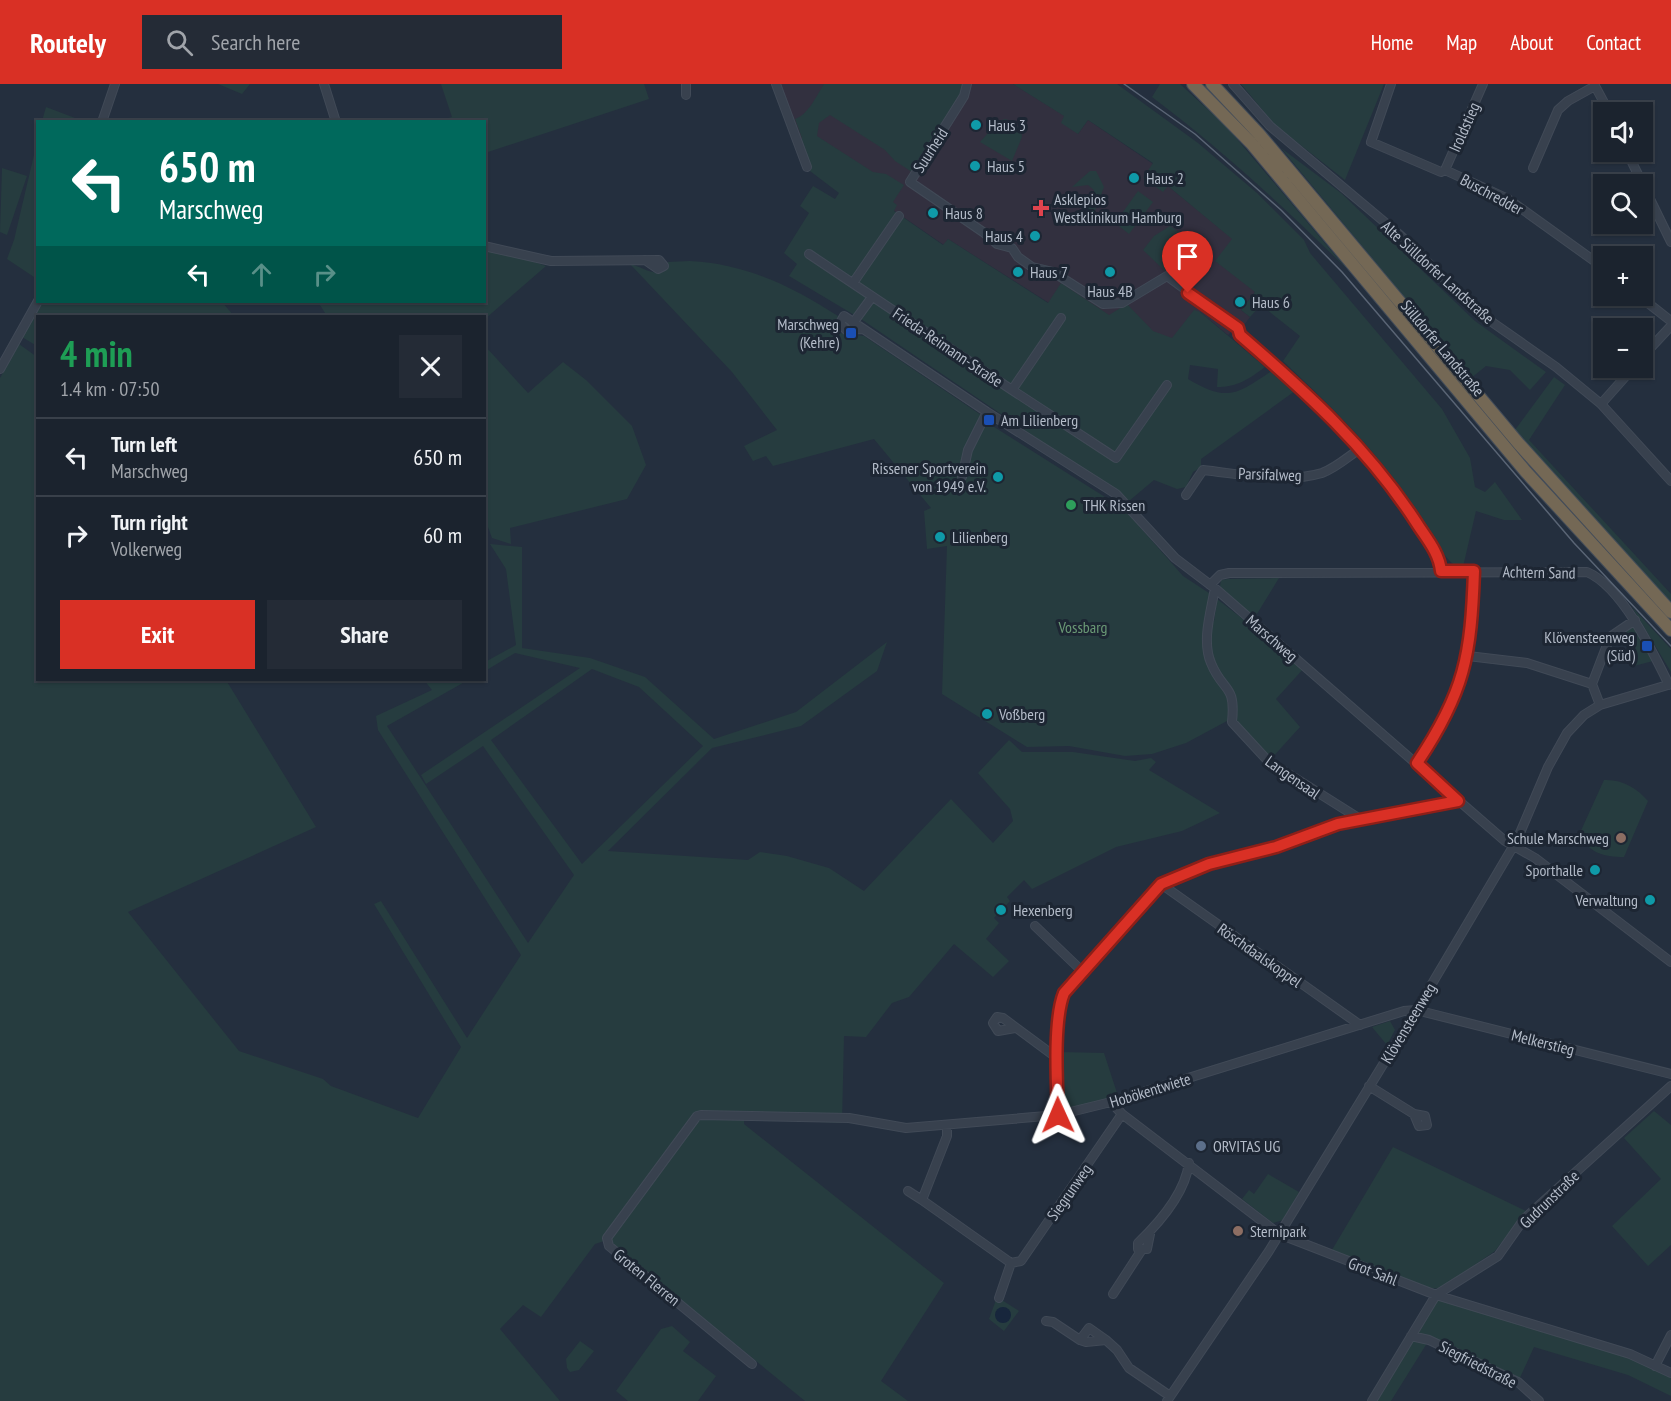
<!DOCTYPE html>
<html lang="en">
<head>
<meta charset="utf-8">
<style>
	:root { --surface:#1b232e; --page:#242b36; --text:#f1f3f6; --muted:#a0a4aa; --line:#39404a; --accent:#d93025 }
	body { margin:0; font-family:"PT Sans Narrow",sans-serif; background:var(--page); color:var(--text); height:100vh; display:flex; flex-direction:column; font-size:22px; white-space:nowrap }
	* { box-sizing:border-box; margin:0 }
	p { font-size:20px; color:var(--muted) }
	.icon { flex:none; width:33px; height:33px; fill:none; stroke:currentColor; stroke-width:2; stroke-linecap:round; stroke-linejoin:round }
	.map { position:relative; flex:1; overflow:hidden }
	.details { position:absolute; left:36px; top:231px; width:450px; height:366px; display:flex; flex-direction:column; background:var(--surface); border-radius:0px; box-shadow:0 2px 4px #0004,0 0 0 2px var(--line) }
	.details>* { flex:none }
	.banner { position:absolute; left:36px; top:36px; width:450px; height:183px; border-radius:0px; box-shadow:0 2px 4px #0004,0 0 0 2px var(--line); background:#00695c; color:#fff; overflow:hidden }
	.controls { position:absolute; left:1593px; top:18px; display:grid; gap:12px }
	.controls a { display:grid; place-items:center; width:60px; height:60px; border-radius:0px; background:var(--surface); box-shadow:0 2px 4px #0004,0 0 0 2px var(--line); font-size:30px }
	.pin { position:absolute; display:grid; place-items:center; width:51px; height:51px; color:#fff; margin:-62px -26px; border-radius:50% 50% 50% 0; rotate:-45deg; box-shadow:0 0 6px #0007 }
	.pin .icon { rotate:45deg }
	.me { position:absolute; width:66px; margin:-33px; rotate:359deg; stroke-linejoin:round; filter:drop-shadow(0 0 4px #0008) }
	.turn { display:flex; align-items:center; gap:21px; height:126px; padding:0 24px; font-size:27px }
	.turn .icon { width:78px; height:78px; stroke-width:2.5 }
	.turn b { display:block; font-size:42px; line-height:51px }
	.lanes { display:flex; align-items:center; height:57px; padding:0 24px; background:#0003; justify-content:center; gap:30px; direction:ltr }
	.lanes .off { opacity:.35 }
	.round { display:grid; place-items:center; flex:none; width:63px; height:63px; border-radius:0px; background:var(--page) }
	.overview { display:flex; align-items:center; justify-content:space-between; height:102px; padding:0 24px }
	h1 { font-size:36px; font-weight:700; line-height:45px; color:#1e9e55 }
	.button { display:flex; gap:12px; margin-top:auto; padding:12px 24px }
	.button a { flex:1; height:69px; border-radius:0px; background:var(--accent); color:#fff; font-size:24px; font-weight:700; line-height:69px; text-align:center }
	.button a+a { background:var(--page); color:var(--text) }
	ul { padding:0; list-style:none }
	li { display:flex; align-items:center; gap:18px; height:78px; padding:0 24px; border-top:2px solid var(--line) }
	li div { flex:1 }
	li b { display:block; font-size:22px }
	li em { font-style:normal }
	header { display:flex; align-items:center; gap:36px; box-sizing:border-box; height:84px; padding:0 30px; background:var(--accent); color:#fff }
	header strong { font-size:28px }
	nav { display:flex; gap:33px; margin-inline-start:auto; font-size:21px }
	.search { width:420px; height:54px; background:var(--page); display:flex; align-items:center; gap:15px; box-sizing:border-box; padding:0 21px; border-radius:0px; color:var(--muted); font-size:22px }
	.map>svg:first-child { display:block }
	.medical { fill:#32303f }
	.green { fill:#263c3f; fill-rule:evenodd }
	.water { fill:#17263c }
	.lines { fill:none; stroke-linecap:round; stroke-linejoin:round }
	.minor-casing { stroke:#414a57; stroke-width:10 }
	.highway-casing { stroke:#434c59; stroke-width:14 }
	.minor { stroke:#38414e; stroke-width:8 }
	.highway { stroke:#746855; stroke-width:12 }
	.tram { stroke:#5a6575; stroke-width:1.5 }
	.route-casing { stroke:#8d1f18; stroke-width:15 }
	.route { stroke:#d93025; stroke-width:10 }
	.culture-dot { fill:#0f9aa8; stroke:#1d2633; stroke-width:2 }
	.health-dot { fill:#e0444e; stroke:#1d2633; stroke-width:2 }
	.transit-dot { fill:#1a4fb4; stroke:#1d2633; stroke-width:2 }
	.leisure-dot { fill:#2e9e5b; stroke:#1d2633; stroke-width:2 }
	.education-dot { fill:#8d6e63; stroke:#1d2633; stroke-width:2 }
	.service-dot { fill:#5c6f8a; stroke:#1d2633; stroke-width:2 }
	.labels { text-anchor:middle; stroke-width:6; stroke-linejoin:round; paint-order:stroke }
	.poi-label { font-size:16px; fill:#b4bcc9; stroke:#1d2633; text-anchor:start }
	.street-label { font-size:16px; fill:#b4bcc9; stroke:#1d2633 }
	.park-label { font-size:16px; fill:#6b9a76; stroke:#1d2633 }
</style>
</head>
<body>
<header>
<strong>Routely</strong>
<div class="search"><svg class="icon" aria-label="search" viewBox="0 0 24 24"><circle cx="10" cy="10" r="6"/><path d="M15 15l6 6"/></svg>Search here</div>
<nav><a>Home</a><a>Map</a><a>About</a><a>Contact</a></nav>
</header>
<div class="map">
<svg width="1671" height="1317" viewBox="0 0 1671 1317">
	<rect width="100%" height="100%" fill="#242f3e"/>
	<path class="medical" d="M776,0H1013L1065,32L1078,50L1088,36L1153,80L1144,94L1168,102L1233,155L1255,208L1241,226L1250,233L1242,244L1238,241L1228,251L1200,228L1170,265L1158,264L1061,200L1049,219L948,155L944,161L807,67Z"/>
	<path class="green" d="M218,0H250L242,10Z
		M441,0H644L649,15L485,69L484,38L449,37L448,34L452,33Z
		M824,0H964L966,2L912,88L895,77L885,66L830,31L819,39L817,52L873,88L886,90L904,101L893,118L897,121L894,127L943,161L948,155L1048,219L1061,199L1109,231L1127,220L1153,247L1172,254L1194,226L1200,228L1265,283C1249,295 1238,303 1217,303L1218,285L1190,281L1188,295C1228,319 1237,310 1273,286L1295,307L1201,375V383L1193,388L1186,403L1177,405L1154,396L1129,417L861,235L789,192L797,180L784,169L809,129L800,122L813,102L835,115L839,109L802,81V54L795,35C808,31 817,11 824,0Z
		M1013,0H1117L1198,59L1257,109L1304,156L1310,169L1442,325L1470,374L1475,403L1485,408L1495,398L1522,436H1504L1476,427L1462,487C1434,468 1420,429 1399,402C1365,355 1325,317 1283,277L1300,252L1261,221L1250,233L1241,226L1255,208L1215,177L1232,155L1168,102L1163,108L1143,94L1153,79L1088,36L1078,50L1061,39L1064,32Z
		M1160,0H1180L1226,42L1346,184C1284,123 1221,65 1152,13Z
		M1200,0H1204L1227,21L1545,397L1671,534V539L1541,399L1254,55Z
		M1241,0H1384L1345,96L1275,41Z
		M46,23L83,37H42Z
		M1005,35L1012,37L1021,46L1022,53L1012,77L980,58L999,37Z
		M37,58V195L7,175L14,156Z
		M1281,64L1341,109L1475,237L1546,288L1530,306L1510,286L1486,282L1471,294Z
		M2,84L27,92L7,151L0,148Z
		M1090,87H1096L1104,103L1093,132L1087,123L1092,119L1094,106L1088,101L1072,103Z
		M1138,107L1153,118L1129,150L1115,139Z
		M1170,142L1188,154L1190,161L1170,186L1165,187L1143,166L1154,152Z
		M485,166L517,172L546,182L485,235L484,232H327L320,221L323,218H484Z
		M690,177C746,180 792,202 838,232L835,242L839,249L864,252L981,331L983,336L1124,425L1183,492L1212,511L1207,539L1214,538L1217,515L1305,583L1276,615L1300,643L1271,675L1236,639L1227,637L1186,659L1152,670L1125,672L1069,662L1027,663L942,610L947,462L927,465L924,427L931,424L874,355L773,382L766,372L753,377L744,362L777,346L732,288L630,180C643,183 657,195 668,184V178Z
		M42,218H222L234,232H38L37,262L22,253Z
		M19,260L37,273L38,596H226L316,743L128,828L239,967L323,995L331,1002L418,1034L461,963L374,820L381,817L467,954L521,871L378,646L376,632L432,606L424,596H468L387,642L528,859L574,791L483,662L426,700L421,691L580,584L515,569L485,587V578L516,561L506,485L490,460L522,463V564L590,574L645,593L714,655L796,628L887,558L877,587L801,642L712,664L608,767L748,776L760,768L787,772L829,784L864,807L951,715L993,759L1013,737L1010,725L978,689L1009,656L1022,668H1073L1135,677L1151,674L1156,678L1149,686L1220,729L1182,747L1116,763L1032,805L1024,796L1007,813L1010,817L994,834L999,839L986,855L1009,877L993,893L954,860L909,913L892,919L866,953L844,952L842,1039L744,1035V1040L944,1199L881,1297L908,1317H805L610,1158V1155L595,1160L541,1233L523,1221L500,1245L560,1317H0V294ZM592,585L639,603L703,662L582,780L491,656Z
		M485,262L528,309L563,278L586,296L632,342L646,381L627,415L510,444L511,460L492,454L484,432Z
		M1554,293L1565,301L1529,356L1671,510V522L1515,346Z
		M1279,494L1255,533L1226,510L1220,502L1221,496L1228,495Z
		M1632,523L1671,565V588Z
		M1635,542L1653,577L1634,582L1623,549Z
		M1604,696C1622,695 1637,704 1648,717L1624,773C1603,773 1590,769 1579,751Z
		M1390,937L1395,946L1387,961L1372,943Z
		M1060,968L1104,969L1118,1012L1066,1025L1061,1021Z
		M1654,1027L1671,1041V1161L1648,1182L1612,1142L1661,1095L1624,1054Z
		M1393,1063L1526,1127L1495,1167L1441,1204L1426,1205L1332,1166Z
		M1268,1090L1299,1108L1283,1136L1273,1139L1242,1115L1249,1106L1254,1110Z
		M1436,1211L1630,1270L1671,1290V1312L1628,1291L1534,1263L1518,1298L1429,1256L1391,1317H1372Z
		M997,1213L1019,1227L1004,1247L989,1235Z
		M672,1242L690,1258L683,1267L716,1292L698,1317H628L616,1307L661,1245Z
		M580,1257L594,1267L579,1286L570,1288L567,1284L566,1275Z"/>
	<path class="water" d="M995 1231a8 8 0 1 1 16 0a8 8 0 1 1-16 0Z"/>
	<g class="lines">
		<g class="minor-casing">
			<path id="minor" d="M324,0L336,38
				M686,0V11
				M776,0L807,83
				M967,0L964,12L910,98L983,148L997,160L1012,164L1018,173L1032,183L1053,188L1103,220L1122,219L1167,192L1238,244L1240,251
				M1233,0L1270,42L1400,151L1479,229L1556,283L1601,320L1671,397
				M1391,0L1371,58L1441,88L1445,86L1508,115L1604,184
				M1594,0L1609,28
				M102,38L115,0
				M1627,68L1671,158
				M1533,84L1558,26L1568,17L1595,2
				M1445,86L1483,0
				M484,162L551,177L659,176L664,182L658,185L645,176
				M809,170L1012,306L1061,234
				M853,199L899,132
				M1639,212L1671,237
				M853,239L872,213
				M863,245L846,246L840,239L844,232L987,328L1116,410L1175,474L1217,506L1505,757L1535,774L1671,878
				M1237,250L1314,315L1361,364L1399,412L1433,462L1441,487
				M1642,273L1671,242
				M0,285L38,217
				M1012,306L1116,374L1167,301
				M1601,320L1633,284
				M962,393L968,366L987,328
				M1186,411L1203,386C1240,390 1285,400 1322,389C1336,384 1349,372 1361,364
				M1210,501L1220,491L1229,489L1587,488C1622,503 1653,568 1669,601
				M1217,506L1214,509C1210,531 1202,558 1211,579C1223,609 1236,599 1232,638L1268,677L1360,735
				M1468,572L1527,579L1592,600
				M1600,621L1592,600L1610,553L1635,536
				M1417,679C1465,609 1472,570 1474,487
				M1161,800L1360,941
				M1035,842L1082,887
				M1015,944L998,947L993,939L997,933L1003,934L1057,974
				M1369,1002L1414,1030L1425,1032L1427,1041L1419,1042L1414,1030
				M1111,1018L1122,1030L1279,1150L1436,1211L1630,1270L1671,1289
				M1058,1031C1057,1000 1053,936 1064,909L1161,800L1209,780L1276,763L1338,740L1458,717
				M947,1041V1052L922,1116L1011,1179L1021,1177L1122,1030
				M908,1107L922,1116
				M1150,1150L1147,1165H1138V1159C1159,1139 1185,1109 1189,1079
				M1113,1210L1141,1167
				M999,1214L1011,1179
				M1046,1237L1053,1238L1080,1256
				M1089,1244L1106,1256L1086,1258L1080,1256Z
				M1411,1252L1429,1256L1518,1298L1539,1317
				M1106,1256L1117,1266L1129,1284L1170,1312
				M752,1280L609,1162L607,1154L697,1032L701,1031L849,1034L906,1044L1058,1031L1111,1018L1404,927L1416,926L1671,990
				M1655,1282L1671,1251
				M1167,1317L1269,1167L1420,920L1517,756L1548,683L1567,649L1584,631L1600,621L1671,600
				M1372,1317L1436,1211L1498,1172L1524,1135L1671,1002"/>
		</g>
		<g class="highway-casing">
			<path id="highway" d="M1193,0L1251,59L1526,388L1671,546
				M1212,0L1259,50L1519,360L1671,528"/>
		</g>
		<use href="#minor" class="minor"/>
		<use href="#highway" class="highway"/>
		<path class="tram" d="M1124,0L1195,50L1281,126L1342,188L1574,459L1671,562"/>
	</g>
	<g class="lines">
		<g class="route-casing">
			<path id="route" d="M1058,1031C1057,1000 1053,936 1064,909L1161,800L1209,780L1276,763L1338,740L1458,717L1417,679C1465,608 1471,571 1474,487H1441C1439,468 1426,454 1416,438C1368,364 1306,308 1240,251L1238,244L1188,209"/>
		</g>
		<use href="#route" class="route"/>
	</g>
	<g class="culture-dot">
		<circle cx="976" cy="41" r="6"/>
		<circle cx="975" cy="82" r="6"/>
		<circle cx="1134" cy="94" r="6"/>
		<circle cx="933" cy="129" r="6"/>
		<circle cx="1035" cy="152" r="6"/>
		<circle cx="1018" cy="188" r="6"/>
		<circle cx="1110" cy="188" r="6"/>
		<circle cx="1240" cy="218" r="6"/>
		<circle cx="998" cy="393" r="6"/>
		<circle cx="940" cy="453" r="6"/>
		<circle cx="987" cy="630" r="6"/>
		<circle cx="1595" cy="786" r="6"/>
		<circle cx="1650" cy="816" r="6"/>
		<circle cx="1001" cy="826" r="6"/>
	</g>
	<path class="health-dot" d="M1038 115h6v6h6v6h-6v6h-6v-6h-6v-6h6z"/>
	<g class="transit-dot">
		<rect x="845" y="243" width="12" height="12" rx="3"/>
		<rect x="983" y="330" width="12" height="12" rx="3"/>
		<rect x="1641" y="556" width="12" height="12" rx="3"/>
	</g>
	<circle class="leisure-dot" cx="1071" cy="421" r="6"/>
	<g class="education-dot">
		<circle cx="1621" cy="754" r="6"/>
		<circle cx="1238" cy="1147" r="6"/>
	</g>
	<circle class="service-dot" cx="1201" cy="1062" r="6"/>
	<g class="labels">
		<g class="poi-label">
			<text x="988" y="47">Haus 3</text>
			<text x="987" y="88">Haus 5</text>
			<text x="1146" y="100">Haus 2</text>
			<text x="1054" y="121">Asklepios<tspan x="1054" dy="18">Westklinikum Hamburg</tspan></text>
			<text x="945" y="135">Haus 8</text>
			<text x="1023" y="158" text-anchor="end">Haus 4</text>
			<text x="1030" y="194">Haus 7</text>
			<text x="1110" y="213" text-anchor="middle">Haus 4B</text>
			<text x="1252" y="224">Haus 6</text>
			<text x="839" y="246" text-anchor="end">Marschweg<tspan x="839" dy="18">(Kehre)</tspan></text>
			<text x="1001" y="342">Am Lilienberg</text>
			<text x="986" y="390" text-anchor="end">Rissener Sportverein<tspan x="986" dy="18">von 1949 e.V.</tspan></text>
			<text x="1083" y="427">THK Rissen</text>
			<text x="952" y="459">Lilienberg</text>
			<text x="1635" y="559" text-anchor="end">Klövensteenweg<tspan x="1635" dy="18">(Süd)</tspan></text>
			<text x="999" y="636">Voßberg</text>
			<text x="1609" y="760" text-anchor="end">Schule Marschweg</text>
			<text x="1583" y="792" text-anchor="end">Sporthalle</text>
			<text x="1638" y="822" text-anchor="end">Verwaltung</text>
			<text x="1013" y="832">Hexenberg</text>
			<text x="1213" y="1068">ORVITAS UG</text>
			<text x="1250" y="1153">Sternipark</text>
		</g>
		<g class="street-label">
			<text transform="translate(1464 43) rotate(-66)" y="6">Iroldstieg</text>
			<text transform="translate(930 66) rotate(-57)" y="6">Suurheid</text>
			<text transform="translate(1492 110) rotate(28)" y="6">Buschredder</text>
			<text transform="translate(1438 188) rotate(42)" y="6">Alte Sülldorfer Landstraße</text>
			<text transform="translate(948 263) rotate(34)" y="6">Frieda-Reimann-Straße</text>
			<text transform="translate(1443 264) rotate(50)" y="6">Sülldorfer Landstraße</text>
			<text transform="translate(1270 390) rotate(2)" y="6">Parsifalweg</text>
			<text transform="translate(1539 488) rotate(1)" y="6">Achtern Sand</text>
			<text transform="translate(1272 554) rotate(41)" y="6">Marschweg</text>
			<text transform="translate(1293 693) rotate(35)" y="6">Langensaal</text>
			<text transform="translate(1260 871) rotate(35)" y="6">Röschdaalskoppel</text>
			<text transform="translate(1408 939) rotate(-59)" y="6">Klövensteenweg</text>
			<text transform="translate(1543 958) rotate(14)" y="6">Melkerstieg</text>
			<text transform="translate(1150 1006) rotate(-17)" y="6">Hobökentwiete</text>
			<text transform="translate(1069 1108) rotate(-55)" y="6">Siegrunweg</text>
			<text transform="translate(1549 1115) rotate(-44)" y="6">Gudrunstraße</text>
			<text transform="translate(1373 1187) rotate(21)" y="6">Grot Sahl</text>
			<text transform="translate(647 1193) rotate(39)" y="6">Groten Flerren</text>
			<text transform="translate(1478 1280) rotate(27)" y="6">Siegfriedstraße</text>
		</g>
		<g class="park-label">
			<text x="1083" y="549">Vossbarg</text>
		</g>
	</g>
</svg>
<div class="controls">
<a><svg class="icon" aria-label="sound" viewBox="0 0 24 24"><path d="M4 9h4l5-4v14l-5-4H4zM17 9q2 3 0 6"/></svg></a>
<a><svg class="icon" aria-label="search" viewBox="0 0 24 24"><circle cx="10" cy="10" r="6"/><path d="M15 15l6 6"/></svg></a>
<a>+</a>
<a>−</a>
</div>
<div class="pin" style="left:1188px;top:209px;background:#d93025"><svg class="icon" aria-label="arrive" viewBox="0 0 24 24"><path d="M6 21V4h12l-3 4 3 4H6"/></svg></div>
<svg class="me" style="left:1058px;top:1031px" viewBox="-20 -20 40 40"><path d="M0-17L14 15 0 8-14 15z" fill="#d93025" stroke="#fff" stroke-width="4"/></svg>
<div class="banner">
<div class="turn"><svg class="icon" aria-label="left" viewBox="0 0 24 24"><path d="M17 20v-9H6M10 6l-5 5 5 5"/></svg><div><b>650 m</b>Marschweg</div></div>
<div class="lanes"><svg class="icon" aria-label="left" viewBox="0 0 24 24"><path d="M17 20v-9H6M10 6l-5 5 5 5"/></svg><svg class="icon off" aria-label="ahead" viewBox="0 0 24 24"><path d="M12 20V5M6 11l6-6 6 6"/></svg><svg class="icon off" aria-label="right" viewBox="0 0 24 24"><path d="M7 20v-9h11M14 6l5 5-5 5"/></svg></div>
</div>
<section class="details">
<div class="overview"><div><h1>4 min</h1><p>1.4 km · 07:50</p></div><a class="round"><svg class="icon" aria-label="close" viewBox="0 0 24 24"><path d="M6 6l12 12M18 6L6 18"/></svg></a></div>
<ul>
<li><svg class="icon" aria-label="left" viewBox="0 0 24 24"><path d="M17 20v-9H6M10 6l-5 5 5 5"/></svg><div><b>Turn left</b><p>Marschweg</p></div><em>650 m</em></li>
<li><svg class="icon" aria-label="right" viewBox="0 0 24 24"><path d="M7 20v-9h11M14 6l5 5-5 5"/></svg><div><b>Turn right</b><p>Volkerweg</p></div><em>60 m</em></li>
</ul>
<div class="button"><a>Exit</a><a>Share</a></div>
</section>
</div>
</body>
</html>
